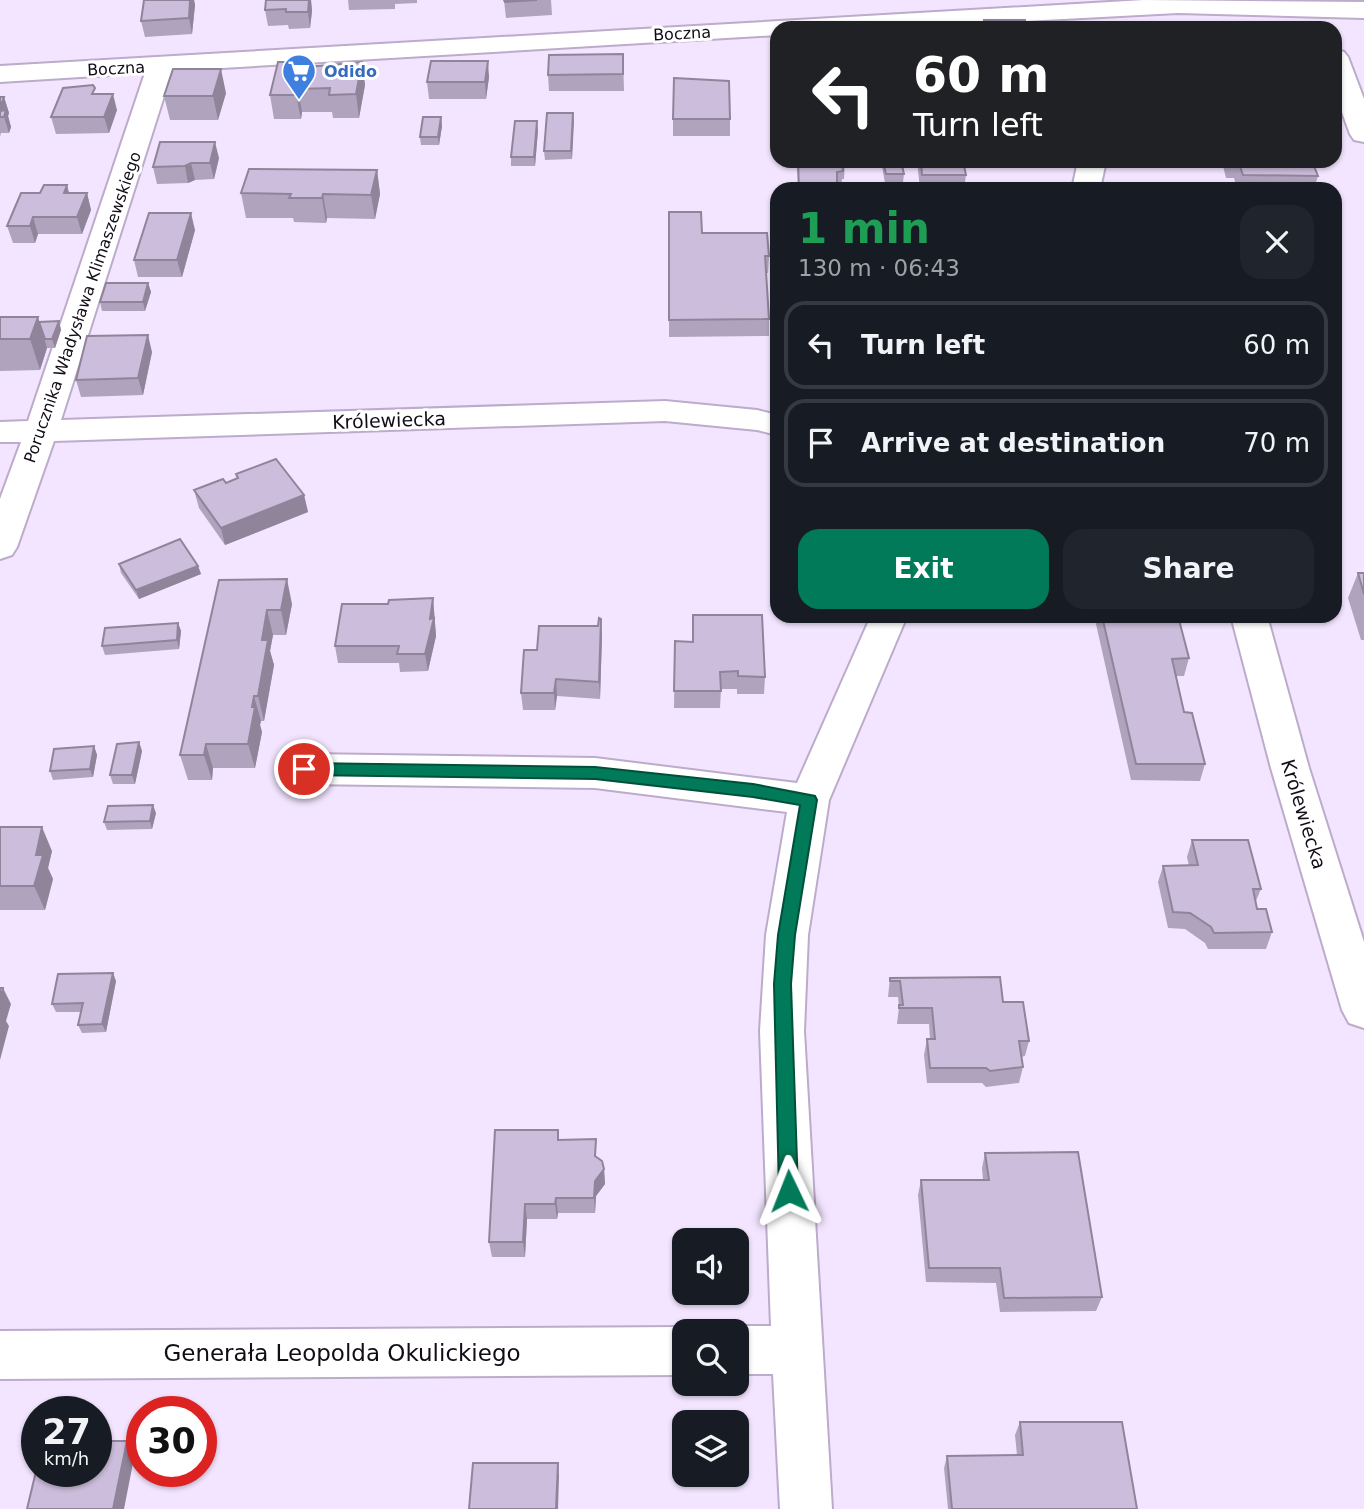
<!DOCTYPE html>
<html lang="en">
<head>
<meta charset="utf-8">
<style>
	:root { --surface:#171b24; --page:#20242c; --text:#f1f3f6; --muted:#9ea1a6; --line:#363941; --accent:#007a58 }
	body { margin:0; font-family:"DejaVu Sans",sans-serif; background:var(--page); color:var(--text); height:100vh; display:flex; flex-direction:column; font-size:26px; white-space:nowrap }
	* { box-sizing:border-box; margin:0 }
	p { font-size:23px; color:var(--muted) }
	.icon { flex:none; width:38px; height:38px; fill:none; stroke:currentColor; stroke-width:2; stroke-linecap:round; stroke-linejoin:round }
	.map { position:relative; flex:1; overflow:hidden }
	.details { position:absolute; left:770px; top:182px; width:572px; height:441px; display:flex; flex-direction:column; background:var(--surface); border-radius:21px; box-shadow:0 2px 5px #0004 }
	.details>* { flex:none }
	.top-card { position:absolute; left:770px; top:21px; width:572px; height:147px; border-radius:21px; box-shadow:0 2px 5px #0004; background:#202124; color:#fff; overflow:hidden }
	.controls { position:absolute; left:672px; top:1228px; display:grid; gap:14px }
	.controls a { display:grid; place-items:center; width:77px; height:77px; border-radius:14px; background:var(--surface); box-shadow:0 2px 5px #0004; font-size:35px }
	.speed { position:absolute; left:21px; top:1396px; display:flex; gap:14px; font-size:35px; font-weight:700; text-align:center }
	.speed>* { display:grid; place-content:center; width:91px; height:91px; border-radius:50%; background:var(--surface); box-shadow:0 2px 5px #0004; line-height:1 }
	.speed small { font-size:18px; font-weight:400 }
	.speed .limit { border:10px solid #d22; background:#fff; color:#111 }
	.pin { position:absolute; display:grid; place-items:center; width:60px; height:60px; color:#fff; margin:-30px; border:4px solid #fff; border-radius:50%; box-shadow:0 2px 7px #0007 }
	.me { position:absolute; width:77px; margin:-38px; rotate:358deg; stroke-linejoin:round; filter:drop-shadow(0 0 5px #0008) }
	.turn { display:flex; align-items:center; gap:24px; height:147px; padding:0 28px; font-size:32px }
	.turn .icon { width:91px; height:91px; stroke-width:2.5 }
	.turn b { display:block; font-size:49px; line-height:60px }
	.round { display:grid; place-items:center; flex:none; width:74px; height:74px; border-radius:21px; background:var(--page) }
	.summary { display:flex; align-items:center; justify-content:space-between; height:119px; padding:0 28px }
	h1 { font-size:42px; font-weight:700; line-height:52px; color:#1e9e55 }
	.button { display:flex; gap:14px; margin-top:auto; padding:14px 28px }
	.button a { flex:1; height:80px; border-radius:21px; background:var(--accent); color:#fff; font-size:28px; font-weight:700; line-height:80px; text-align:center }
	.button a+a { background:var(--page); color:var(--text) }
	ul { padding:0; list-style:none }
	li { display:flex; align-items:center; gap:21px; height:88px; margin:0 14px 10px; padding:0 14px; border:4px solid var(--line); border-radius:21px }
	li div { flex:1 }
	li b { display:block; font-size:26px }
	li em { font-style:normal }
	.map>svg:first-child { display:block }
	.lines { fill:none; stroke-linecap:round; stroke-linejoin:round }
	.minor-casing { stroke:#bcabca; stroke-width:4 }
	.minor { fill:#fff; fill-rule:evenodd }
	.wall { fill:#b0a3bd }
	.shaded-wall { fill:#90849a }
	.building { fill:#cdbddc; stroke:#90849a; stroke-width:2 }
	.route { fill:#007a58; stroke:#004f39; stroke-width:2 }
	.labels { text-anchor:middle; stroke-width:6; stroke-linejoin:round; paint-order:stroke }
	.far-street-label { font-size:16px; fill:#120c17; stroke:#fff }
	.far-shop-label { font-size:16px; font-weight:bold; fill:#366cbe; stroke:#fff; text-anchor:start }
	.street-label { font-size:19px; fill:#120c17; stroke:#fff }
	.near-street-label { font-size:23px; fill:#120c17; stroke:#fff }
</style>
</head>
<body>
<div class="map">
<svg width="1364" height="1509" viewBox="0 0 1364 1509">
	<rect width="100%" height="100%" fill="#f3e5ff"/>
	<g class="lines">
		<g class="minor-casing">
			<path id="minor" d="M1144,0L1364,2V18L1178,13L893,28H777V35L172,71L61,420L665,401L757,410L777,415V435L757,430L665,421L54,441L17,547L12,555L0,559V499L21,442H0V422L28,421L145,73L0,82V66Z
				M1335,49L1344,52L1348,57L1364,99V142L1354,140L1350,134L1335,93Z
				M1078,161H1106L1100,189H1072Z
				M871,616H907L829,800L808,935L804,1031L832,1509H780L773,1374H737V1332H723L737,1326H771L760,1031L766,935L787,812L595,788L304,784L290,779L285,769L290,759L304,754L595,758L797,783Z
				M1231,616H1267L1309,768L1364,942V1028L1349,1023L1342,1010L1271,768Z
				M684,1327L695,1332H684V1375L0,1379V1331Z"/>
		</g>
		<use href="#minor" class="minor"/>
	</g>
	<path class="wall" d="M144,0H194L195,5L192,34L145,37L141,21Z
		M266,0H311L312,11L310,28L289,29L288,25L268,26L265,10Z
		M348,0H417V3L395,4V9L349,10Z
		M504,0H551L552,15L506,18Z
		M776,38H777V70L775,55Z
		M623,54L624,91H549L548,75Z
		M304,62V66H318L362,62L365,85L359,118H333L332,112H302L301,119H274L270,95Z
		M489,77L486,99H429L427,82Z
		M226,93L218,120H170L164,96Z
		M96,94L117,110L109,133L56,134L51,117Z
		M0,97H4L9,113L8,116L11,127L9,133H1L0,137Z
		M573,113L572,159L545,160L544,151Z
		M441,117L442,126L439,145H421L420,137Z
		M673,119H730V136H673Z
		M538,130L535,166H511V157Z
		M219,158L214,179L195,180L188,183L157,184L153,167Z
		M797,161H845L844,179H842L841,188L798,189Z
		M881,161H901L904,174L903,182L885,183Z
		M917,161H963L966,175L964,189H920Z
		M1224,161H1312L1318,176L1314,189H1237L1234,178H1226L1223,166Z
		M377,170L380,194L375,219L327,218L326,223L294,222L293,218H246L241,193Z
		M67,185L69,193H87L91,210L82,234H38L35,243H13L7,226L40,193Z
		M669,212L702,233L769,256L768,273H766L769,319V336L669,337Z
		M195,230L182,277H138L134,260Z
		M148,283L151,292L145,311H102L100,302Z
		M0,317L39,322L59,321L61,330L55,348H47L40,370L0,371Z
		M152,352L143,395L81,397L76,380Z
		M1335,464L1340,480L1337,488H1335Z
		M236,474L304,495L308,512L225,545L199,508L194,490L226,483L237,478Z
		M119,564L198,566L201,574L139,599L121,573Z
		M1358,573H1364V640H1361L1348,598Z
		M219,580L292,604L286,635H273L270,651L274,665L264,721H261L260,725L262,732L255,768H213L212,780H188L180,755Z
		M433,598L436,636L428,671L400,672L399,663H338L335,646L388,604Z
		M1098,616H1178L1189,658L1184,676H1176L1184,712L1205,764L1200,781L1131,780L1096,624Z
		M601,619L602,636L600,699L557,696L555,710H523L521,693L537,650L598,626Z
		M178,623L181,631L179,649L105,655L102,646Z
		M675,641L765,677L764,694H737V689H721L720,708H674Z
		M139,742L142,751L135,784H113L110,775Z
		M94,746L97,755L93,777L53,780L50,771Z
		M156,813L152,829L107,830L104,822Z
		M0,827L52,851L48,868L53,879L45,910H0Z
		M1192,840L1261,889L1255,903L1257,909L1272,932L1266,949H1208L1205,943L1185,929L1168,928L1158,882L1163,866H1189L1187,857Z
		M890,978L1003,1002L1029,1041L1025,1056L1021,1057L1023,1067L1019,1083L986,1087L982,1083H927L924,1055L927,1039H930L929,1024H897L899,1007L898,997H888Z
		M116,981L106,1032L82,1033L78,1025L81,1012H56L52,1004Z
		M559,1140L597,1157L604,1169L605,1184L596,1196L595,1213H558L557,1219H527L525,1257H492L489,1242Z
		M985,1153L1102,1297L1096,1311L1000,1312L996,1283L926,1282L918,1195L921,1180H983L982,1168Z
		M1020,1422L1137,1509H948L944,1468L947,1456L1017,1455L1015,1435Z"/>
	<path class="shaded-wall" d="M190,0H194L195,5L192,34L189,18Z
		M309,0H311L312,11L310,28L308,12Z
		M488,61L489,77L486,99L485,82Z
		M362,62L365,85L359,118L356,94Z
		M221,69L226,93L218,120L213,96Z
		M298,89L302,112L301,119L296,95Z
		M113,94L117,110L109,133L104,117Z
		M4,97L9,113L8,116L11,127L9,133L4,117L0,114V108Z
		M573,113L574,122L572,159L571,151Z
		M441,117L442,126L439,145L438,137Z
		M537,121L538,130L535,166L534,157Z
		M215,142L219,158L214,179L210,163Z
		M191,163L195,180L188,183L185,166Z
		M377,170L380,194L375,219L371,195Z
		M67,185L71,202L64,193Z
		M87,193L91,210L82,234L77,217Z
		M323,194L327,218L326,223L322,198Z
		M191,213L195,230L182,277L177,260Z
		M33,217L38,234L35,243L30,226Z
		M148,283L151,292L145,311L143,302Z
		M38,317L47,348L40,370L30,339Z
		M59,321L61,330L55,348L52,339Z
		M148,335L152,352L143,395L138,378Z
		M304,495L308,512L225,545L221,528Z
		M198,566L201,574L139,599L136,590Z
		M287,579L292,604L286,635L281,610Z
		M433,598L436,636L428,671L425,654Z
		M267,610L273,635L270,651L274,665L264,721L258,696L262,640Z
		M601,619L602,636L600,699L599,682Z
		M178,623L181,631L179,649L177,640Z
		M556,679L557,696L555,710L554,693Z
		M254,696L261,721L260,725L262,732L255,768L248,744L252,707Z
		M139,742L142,751L135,784L132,775Z
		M206,744L213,768L212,780L204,755Z
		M94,746L97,755L93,777L90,769Z
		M153,805L156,813L152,829L150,821Z
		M42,827L52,851L48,868L53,879L45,910L34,886L36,855Z
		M113,973L116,981L106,1032L102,1024Z
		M3,988L11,1004L6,1021L9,1026L0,1060V999Z
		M604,1169L605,1184L596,1196L595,1213L594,1198L595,1181Z
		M556,1198L558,1213L557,1219L555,1204Z
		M525,1204L527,1219L525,1257L523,1242Z
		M127,1441L135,1453L124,1509H113Z
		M558,1463L559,1476L558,1509H556Z"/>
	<path class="building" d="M144,0H190L189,18L141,21Z
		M266,0H309L308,12H286V9L265,10Z
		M504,0H537L505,2Z
		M984,20H1025L1027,28H985Z
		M623,54V74L548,75L549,55Z
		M431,61H488L485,82H427Z
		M278,62H304L303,66H318L362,62L356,94L329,95L330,88L298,89L296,95H270Z
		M173,69H221L213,96H164Z
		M674,78L729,81L730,119H673Z
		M93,85L95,88L92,94H113L104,117H51L63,88Z
		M0,97H4L0,108Z
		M6,110L4,117H0V111Z
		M547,113H573L571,151H544Z
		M423,117H441L438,137H420Z
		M515,121H537L534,157H511Z
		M160,142H215L210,163H191L185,166L153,167Z
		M798,161H845V162H842L843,171L837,172V189H799Z
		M883,161H901L904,174H886Z
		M921,161H963L966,175H922Z
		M1230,161H1312L1318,176L1243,175L1238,161Z
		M249,169L377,170L371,195L323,194L322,198H289L291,194L241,193Z
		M44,185H67L64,193H87L77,217H33L30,226H7L21,193H40Z
		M1186,187H1202L1203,189H1186Z
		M669,212H701L702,233H767L769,256H765L769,319L669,320Z
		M149,213H191L177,260H134Z
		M106,283H148L143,302H100Z
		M0,317H38L30,339H0Z
		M59,321L52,339H45L39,322Z
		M148,335L138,378L76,380L87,336Z
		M276,459L304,495L221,528L194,490L223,479L226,483L238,478L236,474Z
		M1335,464L1340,480L1335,479Z
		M180,539L198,566L136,590L119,564Z
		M1358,573H1364V594Z
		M287,579L281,610H267L262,640H268L258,696H254L252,707H255L248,744H206L204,755H180L219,580Z
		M433,598L430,619L434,618L425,654H397L399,646H335L342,604H388L389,600Z
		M693,615H762L765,677L738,676V671L720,672L721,691H674L675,641L693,642Z
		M1102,616H1178L1189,658L1172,659L1184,712L1192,713L1205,764H1136Z
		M599,618L601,619L599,682L556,679L554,693H521L524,650H537L539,626H598Z
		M178,623L177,640L102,646L105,628Z
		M139,742L132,775H110L117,744Z
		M94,746L90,769L50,771L54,749Z
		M153,805L150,821L104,822L108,806Z
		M0,827H42L36,855H43L34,886H0Z
		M1192,840H1248L1261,889H1253L1257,909H1266L1272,932L1214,933L1211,927L1190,913L1173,912L1163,866L1198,865Z
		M113,973L102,1024L78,1025L83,1003L52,1004L58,974Z
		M1000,977L1003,1002H1023L1029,1041H1019L1023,1067L990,1071L986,1068H930L927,1039H935L932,1008H899V1005H903L900,981H890V978Z
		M0,988H3L0,999Z
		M495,1130H558V1140L596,1139L595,1156L602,1161L604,1169L595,1181L594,1198H556L555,1204H525L523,1242H489Z
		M1078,1152L1102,1297L1004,1298L1000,1268H929L921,1180H989L985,1153Z
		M1020,1422H1122L1137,1509H952L947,1456L1023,1455Z
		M96,1441H127L113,1509H27L37,1467V1472H96Z
		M473,1463H558L556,1509H469Z"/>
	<path class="route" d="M304,763L595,767L753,784L815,796L817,800L795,935L791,984L798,1191L796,1197L789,1199L782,1197L779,1191L774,984L778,935L800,805L753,797L595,779L304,775L296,769Z"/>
	<defs>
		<g id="supermarket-pin" transform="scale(1.75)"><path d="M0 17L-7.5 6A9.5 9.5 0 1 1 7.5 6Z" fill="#3f7fe0" stroke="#fff"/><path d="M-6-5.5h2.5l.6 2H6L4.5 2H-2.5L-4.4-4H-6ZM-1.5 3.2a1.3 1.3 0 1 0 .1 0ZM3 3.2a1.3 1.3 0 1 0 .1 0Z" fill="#fff"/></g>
	</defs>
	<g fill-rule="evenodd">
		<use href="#supermarket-pin" x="299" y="71"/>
	</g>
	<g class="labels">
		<g class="far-street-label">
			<text transform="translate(682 33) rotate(-3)" y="6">Boczna</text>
			<text transform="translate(116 68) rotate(-3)" y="6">Boczna</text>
			<text transform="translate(82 307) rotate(-71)" y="6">Porucznika Władysława Klimaszewskiego</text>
		</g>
		<g class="far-shop-label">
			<text x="324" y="77">Odido</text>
		</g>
		<g class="street-label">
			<text transform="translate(389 420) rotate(-2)" y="7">Królewiecka</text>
			<text transform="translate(1304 814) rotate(73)" y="7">Królewiecka</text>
		</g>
		<g class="near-street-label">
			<text x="342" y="1361">Generała Leopolda Okulickiego</text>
		</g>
	</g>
</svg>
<div class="controls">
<a><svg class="icon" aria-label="sound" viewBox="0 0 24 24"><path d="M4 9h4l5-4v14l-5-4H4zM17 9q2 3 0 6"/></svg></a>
<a><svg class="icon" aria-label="search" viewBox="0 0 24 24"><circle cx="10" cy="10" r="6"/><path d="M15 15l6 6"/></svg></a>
<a><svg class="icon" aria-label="layers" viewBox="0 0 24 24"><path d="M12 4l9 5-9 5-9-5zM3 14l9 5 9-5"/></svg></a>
</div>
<div class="speed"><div>27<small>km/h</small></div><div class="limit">30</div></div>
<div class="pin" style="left:304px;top:769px;background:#d93025"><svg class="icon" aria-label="arrive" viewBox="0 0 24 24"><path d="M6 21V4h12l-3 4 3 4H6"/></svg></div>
<svg class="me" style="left:789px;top:1191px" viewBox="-20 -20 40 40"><path d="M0-17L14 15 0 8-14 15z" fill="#007a58" stroke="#fff" stroke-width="4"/></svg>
<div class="top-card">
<div class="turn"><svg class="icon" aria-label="left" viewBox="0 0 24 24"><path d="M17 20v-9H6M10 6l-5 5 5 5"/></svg><div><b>60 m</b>Turn left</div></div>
</div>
<section class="details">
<div class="summary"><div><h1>1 min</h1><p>130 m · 06:43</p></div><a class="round"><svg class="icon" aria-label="close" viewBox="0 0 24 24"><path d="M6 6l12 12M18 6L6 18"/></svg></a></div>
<ul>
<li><svg class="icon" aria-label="left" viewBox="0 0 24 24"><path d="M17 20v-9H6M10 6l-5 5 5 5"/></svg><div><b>Turn left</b></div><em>60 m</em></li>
<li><svg class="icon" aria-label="arrive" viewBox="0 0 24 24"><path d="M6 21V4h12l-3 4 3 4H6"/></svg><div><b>Arrive at destination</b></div><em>70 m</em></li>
</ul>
<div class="button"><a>Exit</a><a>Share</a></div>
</section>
</div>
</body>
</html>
